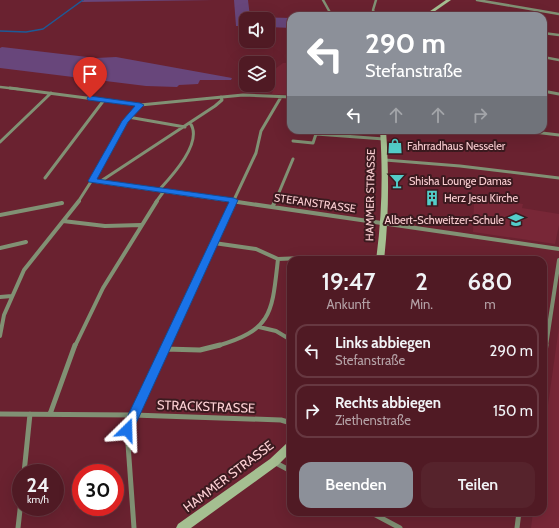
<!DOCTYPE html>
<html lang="de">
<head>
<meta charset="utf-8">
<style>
	:root { --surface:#501a24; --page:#56232c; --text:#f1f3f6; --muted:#b4a1a6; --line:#673841; --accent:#8c9099 }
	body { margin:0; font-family:Cabin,sans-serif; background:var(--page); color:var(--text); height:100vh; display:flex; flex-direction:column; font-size:15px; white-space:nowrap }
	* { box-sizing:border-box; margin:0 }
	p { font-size:13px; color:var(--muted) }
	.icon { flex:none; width:22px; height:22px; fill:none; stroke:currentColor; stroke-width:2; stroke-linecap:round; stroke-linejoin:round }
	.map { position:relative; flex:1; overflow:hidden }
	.details { position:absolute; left:287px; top:256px; width:260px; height:260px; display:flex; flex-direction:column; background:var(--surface); border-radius:12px; box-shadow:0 4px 16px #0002,0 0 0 1px var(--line) }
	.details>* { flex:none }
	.hud { position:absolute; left:287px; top:12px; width:260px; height:122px; border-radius:12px; box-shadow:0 4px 16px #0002,0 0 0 1px var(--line); background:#8c9099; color:#fff; overflow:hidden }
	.controls { position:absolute; left:239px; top:12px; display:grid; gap:8px }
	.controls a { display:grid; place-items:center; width:36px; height:36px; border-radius:8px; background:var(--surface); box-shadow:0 4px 16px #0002,0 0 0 1px var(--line); font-size:20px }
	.speed { position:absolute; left:12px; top:464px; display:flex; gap:8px; font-size:20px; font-weight:700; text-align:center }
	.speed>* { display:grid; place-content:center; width:52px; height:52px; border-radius:50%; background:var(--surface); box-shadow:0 4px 16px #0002,0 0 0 1px var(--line); line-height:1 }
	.speed small { font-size:10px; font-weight:400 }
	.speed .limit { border:6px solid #d22; background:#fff; color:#111 }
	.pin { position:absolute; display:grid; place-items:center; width:34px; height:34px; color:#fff; margin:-41px -17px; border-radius:50% 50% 50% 0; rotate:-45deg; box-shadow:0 0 4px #0007 }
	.pin .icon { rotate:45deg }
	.me { position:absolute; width:44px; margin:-22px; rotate:22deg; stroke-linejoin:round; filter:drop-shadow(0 0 3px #0008) }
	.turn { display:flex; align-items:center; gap:14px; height:84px; padding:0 12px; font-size:18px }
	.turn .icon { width:52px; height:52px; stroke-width:2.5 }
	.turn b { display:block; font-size:28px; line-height:34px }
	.lanes { display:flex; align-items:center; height:38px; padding:0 12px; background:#0003; justify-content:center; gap:20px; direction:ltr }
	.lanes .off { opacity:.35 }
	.eta { display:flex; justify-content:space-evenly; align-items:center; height:68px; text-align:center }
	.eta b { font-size:24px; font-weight:600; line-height:28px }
	.action { display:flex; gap:8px; margin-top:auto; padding:8px 12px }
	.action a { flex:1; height:46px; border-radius:12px; background:var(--accent); color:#fff; font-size:16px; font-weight:600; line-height:46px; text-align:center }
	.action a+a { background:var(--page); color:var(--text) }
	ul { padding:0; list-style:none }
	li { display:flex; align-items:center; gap:12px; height:54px; margin:0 8px 6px; padding:0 4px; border:2px solid var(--line); border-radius:12px }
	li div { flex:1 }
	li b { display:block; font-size:15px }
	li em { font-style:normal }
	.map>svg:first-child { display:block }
	.built { fill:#782737 }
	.green { fill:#68467b }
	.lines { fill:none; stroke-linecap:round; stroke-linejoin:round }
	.stream { stroke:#1d5a97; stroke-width:1.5 }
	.street-far3 { stroke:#819174; stroke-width:2.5 }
	.street-far2 { stroke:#819174; stroke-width:3 }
	.street-far1 { stroke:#819174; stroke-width:4 }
	.street { stroke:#819174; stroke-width:5 }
	.secondary { fill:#a5bf91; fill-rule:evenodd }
	.route { fill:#1a73e8; stroke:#114b97 }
	.labels { text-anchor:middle; stroke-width:4; stroke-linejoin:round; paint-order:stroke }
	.poi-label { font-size:11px; fill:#fccfd3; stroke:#3b1a1f; text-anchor:start }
	.street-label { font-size:11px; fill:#fccfd3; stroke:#3b1a1f }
	.near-street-label { font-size:13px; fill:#fccfd3; stroke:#3b1a1f }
</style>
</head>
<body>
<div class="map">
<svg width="559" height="528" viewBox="0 0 559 528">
	<rect width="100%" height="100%" fill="#6a2230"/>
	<path class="built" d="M283,63H291V95L272,94L276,80H268V74Z
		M479,198L523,204L522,208L559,214V225L555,244L473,232L474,202H479Z
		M559,327V528H531L533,512H543V440Z"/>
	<path class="green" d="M84,0H213L81,2Z
		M234,0H248L250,17L291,18V28L268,27V19H246V26H236Z
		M2,47L96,58L116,57L232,78L231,80H200L198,84L179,85L177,87L146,86L0,68V48Z"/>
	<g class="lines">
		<path class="stream" d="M0,31L26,32L43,29L83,0"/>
		<path class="street-far3" d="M323,0L332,16
			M477,0L559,14
			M428,14L438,16
			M375,16L373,10L376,0
			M543,33L559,35
			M543,57L559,60
			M0,87L18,89"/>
		<path class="street-far2" d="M10,88L140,105L243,95L291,97
			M543,91L559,94
			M128,117L185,127
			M313,130L316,134L384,139
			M517,130L559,135
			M293,141L313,143L316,134
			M0,142L51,93
			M385,160L460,166L559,178
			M45,178L104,100
			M92,181L238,202
			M101,181L215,106L222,100L221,97
			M159,190C171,177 204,142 190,123
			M78,202L101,166L125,121L140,105
			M156,202L164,191
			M233,202L256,153L261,131L281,97
			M275,202L293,159"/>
		<path class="street-far1" d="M231,201L559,249
			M273,206L275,201
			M0,215L62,203
			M63,221L105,226L141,225
			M214,243L256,249L278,259C272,312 273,330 217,346
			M0,248L26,242
			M278,259L326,257L371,260
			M0,297L12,296
			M259,327L276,331L291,340
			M0,336L4,315L24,270L79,201
			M75,346L103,288L157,201
			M165,346L233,201
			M546,346L559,260"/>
		<path class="street" d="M165,349L200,350L220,345
			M543,367L546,345
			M0,414L133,415L281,420L291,423
			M50,414L75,345
			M274,462L291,471
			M24,473L30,414
			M370,512L400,528
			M18,528L21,501
			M134,528L127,430L166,345
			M517,528L519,512"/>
		<path class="secondary" d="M446,0H451L428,16H423Z
			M380,130H386C389,173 389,217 384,260H376C382,217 383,173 380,130Z
			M291,442V452L278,465L191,528H176L178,524L270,459L287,443Z"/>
	</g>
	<path class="route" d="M90,96L140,103L144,105L128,122L97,179L234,198L238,200L133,430L131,433H123L121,430L229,202L89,182L88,181L122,121L135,106L88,100L87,98Z"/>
	<defs>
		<g id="shop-bare" transform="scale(1.2)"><path d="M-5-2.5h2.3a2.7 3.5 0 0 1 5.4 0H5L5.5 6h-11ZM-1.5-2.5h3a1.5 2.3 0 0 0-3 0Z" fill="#53cdc9" stroke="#3b1a1f" stroke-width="2.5" paint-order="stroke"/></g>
		<g id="bar-bare" transform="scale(1.2)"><path d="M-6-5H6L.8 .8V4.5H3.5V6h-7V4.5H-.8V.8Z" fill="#53cdc9" stroke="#3b1a1f" stroke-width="2.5" paint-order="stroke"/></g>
		<g id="building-bare" transform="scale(1.2)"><path d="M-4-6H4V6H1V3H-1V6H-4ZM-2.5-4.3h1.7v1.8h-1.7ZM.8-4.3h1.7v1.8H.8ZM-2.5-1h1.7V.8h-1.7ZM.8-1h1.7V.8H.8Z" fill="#53cdc9" stroke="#3b1a1f" stroke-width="2.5" paint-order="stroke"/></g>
		<g id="school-bare" transform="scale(1.2)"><path d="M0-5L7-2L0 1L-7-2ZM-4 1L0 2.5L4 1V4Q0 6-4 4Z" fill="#53cdc9" stroke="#3b1a1f" stroke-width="2.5" paint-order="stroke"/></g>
	</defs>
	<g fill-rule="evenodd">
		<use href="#shop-bare" x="395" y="146"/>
		<use href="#bar-bare" x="397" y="181"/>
		<use href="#building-bare" x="432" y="198"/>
		<use href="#school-bare" x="516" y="220"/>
	</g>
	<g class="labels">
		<g class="poi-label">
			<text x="407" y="150">Fahrradhaus Nesseler</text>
			<text x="409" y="185">Shisha Lounge Damas</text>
			<text x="444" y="202">Herz Jesu Kirche</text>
			<text x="504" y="224" text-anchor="end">Albert-Schweitzer-Schule</text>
		</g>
		<g class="street-label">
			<text transform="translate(370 195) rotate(-89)" y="4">HAMMER STRASSE</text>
			<text transform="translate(315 203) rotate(8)" y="4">STEFANSTRASSE</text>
		</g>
		<g class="near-street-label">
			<text transform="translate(206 406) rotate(2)" y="5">STRACKSTRASSE</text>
			<text transform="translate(228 476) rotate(-37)" y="5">HAMMER STRASSE</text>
		</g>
	</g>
</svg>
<div class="controls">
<a><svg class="icon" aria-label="sound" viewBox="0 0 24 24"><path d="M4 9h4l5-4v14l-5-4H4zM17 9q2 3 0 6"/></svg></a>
<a><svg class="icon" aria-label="layers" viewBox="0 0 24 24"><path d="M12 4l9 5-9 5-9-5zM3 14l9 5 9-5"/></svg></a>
</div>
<div class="speed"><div>24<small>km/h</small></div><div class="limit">30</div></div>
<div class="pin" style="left:90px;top:98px;background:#d93025"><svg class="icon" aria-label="arrive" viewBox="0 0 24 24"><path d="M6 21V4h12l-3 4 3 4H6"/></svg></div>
<svg class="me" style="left:127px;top:430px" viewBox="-20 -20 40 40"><path d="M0-17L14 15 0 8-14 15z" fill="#1a73e8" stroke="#fff" stroke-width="4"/></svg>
<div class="hud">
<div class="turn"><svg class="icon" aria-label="left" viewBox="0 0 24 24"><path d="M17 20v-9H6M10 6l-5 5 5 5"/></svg><div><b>290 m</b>Stefanstraße</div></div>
<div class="lanes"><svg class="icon" aria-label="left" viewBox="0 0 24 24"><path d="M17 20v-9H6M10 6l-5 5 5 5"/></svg><svg class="icon off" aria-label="ahead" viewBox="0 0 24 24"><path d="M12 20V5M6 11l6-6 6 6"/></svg><svg class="icon off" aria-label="ahead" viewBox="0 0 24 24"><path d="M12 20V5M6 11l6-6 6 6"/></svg><svg class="icon off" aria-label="right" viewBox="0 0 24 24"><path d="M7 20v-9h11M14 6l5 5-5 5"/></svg></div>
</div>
<section class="details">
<div class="eta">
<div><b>19:47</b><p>Ankunft</p></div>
<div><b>2</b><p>Min.</p></div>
<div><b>680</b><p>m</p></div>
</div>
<ul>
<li><svg class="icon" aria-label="left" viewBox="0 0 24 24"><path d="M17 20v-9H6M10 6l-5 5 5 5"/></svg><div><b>Links abbiegen</b><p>Stefanstraße</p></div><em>290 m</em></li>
<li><svg class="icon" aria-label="right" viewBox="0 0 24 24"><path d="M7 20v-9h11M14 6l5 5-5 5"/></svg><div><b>Rechts abbiegen</b><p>Ziethenstraße</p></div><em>150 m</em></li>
</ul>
<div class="action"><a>Beenden</a><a>Teilen</a></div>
</section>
</div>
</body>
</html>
